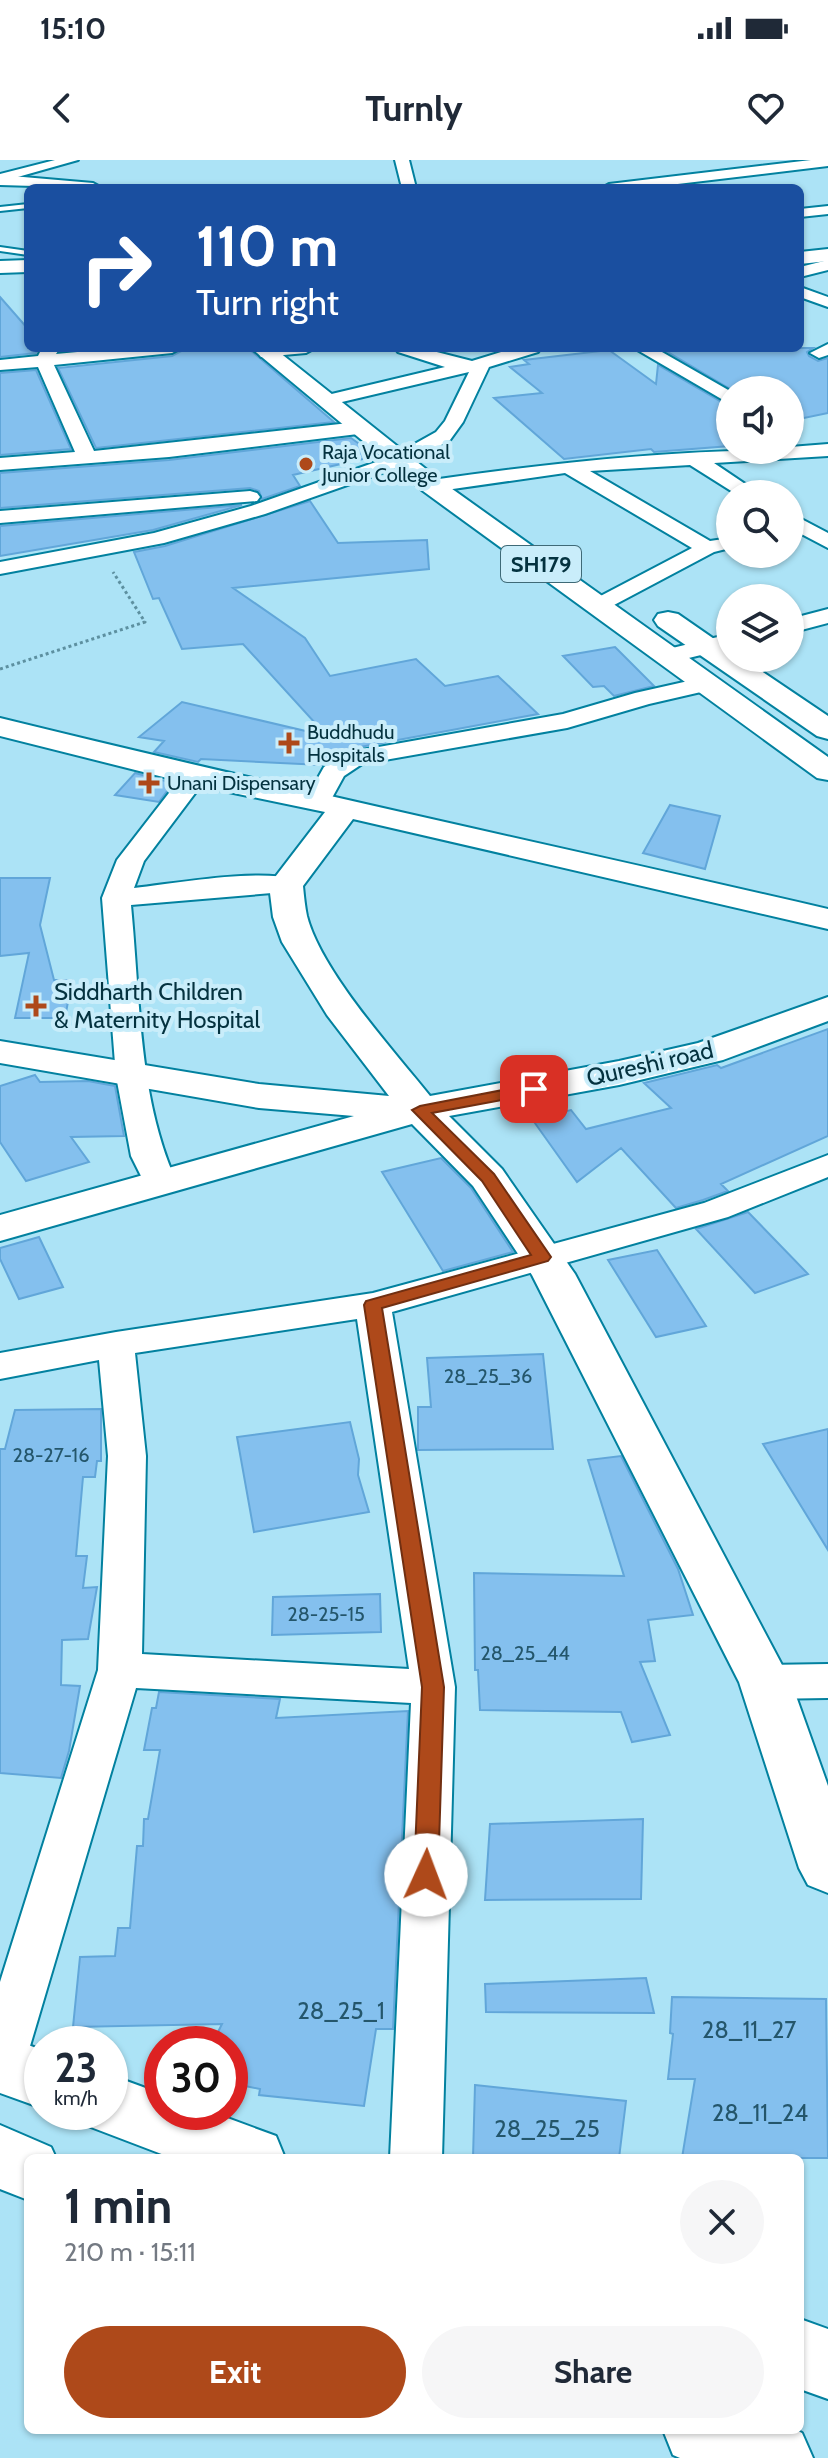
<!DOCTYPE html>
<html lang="en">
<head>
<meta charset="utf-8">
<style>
	:root { --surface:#fff; --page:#f6f6f7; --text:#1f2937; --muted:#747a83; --accent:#ae491a }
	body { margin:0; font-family:Cabin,sans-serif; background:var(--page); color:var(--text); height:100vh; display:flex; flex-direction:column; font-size:30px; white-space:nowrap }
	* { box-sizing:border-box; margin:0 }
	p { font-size:26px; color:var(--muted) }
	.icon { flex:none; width:44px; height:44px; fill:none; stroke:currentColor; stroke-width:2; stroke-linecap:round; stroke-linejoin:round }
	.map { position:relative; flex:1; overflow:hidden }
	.details { position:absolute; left:24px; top:1994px; width:780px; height:280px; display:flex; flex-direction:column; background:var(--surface); border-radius:12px; box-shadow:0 2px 6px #0004 }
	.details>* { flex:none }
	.hud { position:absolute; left:24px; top:24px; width:780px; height:168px; border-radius:12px; box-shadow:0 2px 6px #0004; background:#1a4fa0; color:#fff; overflow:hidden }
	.tools { position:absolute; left:716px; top:216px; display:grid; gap:16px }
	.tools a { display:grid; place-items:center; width:88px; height:88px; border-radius:50%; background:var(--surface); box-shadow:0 2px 6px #0004; font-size:40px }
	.speed { position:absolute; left:24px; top:1866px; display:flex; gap:16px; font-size:40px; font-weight:700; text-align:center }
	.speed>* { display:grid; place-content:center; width:104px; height:104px; border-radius:50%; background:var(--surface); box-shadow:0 2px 6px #0004; line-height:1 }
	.speed small { font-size:20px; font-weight:400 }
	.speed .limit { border:12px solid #d22; background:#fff; color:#111 }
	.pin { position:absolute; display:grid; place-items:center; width:68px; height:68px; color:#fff; margin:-34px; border-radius:16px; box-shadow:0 4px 12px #0006 }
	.me { position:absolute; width:88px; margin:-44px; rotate:2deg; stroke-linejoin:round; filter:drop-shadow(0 0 6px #0008) }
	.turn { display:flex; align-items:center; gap:28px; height:168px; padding:0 40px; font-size:36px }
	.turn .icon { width:104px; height:104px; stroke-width:2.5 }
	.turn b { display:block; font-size:56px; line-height:68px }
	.round { display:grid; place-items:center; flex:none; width:84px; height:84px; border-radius:42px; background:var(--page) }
	.overview { display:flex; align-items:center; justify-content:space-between; height:136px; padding:0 40px }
	h1 { font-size:48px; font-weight:700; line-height:60px }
	.primary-button { display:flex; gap:16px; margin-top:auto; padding:16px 40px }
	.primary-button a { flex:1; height:92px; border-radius:48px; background:var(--accent); color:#fff; font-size:32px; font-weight:700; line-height:92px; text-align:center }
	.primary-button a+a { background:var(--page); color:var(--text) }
	.status { display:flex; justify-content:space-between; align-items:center; height:56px; padding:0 40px; background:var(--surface); direction:ltr }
	.status svg { height:22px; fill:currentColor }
	header { display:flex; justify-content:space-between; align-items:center; height:104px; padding:0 40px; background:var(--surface); font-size:36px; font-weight:700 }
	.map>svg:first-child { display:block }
	.building { fill:#84c0ee; stroke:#61a6d9; stroke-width:2 }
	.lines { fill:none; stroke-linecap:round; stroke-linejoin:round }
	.service-casing { stroke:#02819f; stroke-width:4 }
	.minor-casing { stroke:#02819f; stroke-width:4 }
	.tertiary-casing { stroke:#02819f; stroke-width:4 }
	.primary-casing { stroke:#02819f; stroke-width:4 }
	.path { stroke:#5d90a0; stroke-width:3; stroke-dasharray:3 3; stroke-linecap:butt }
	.service { fill:#fff; fill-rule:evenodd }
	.minor { fill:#fff; fill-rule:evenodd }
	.tertiary { fill:#fff; fill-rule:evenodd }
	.primary { fill:#fff; fill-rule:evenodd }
	.route { fill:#ae491a; stroke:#712f11; stroke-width:2 }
	.poi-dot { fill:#ae491a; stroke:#c9edfa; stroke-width:3 }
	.labels { text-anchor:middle; stroke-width:8; stroke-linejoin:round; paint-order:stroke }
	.far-poi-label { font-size:20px; fill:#04323f; stroke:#c9edfa; text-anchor:start }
	.number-label { font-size:20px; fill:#24566b }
	.shield { fill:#c9edfa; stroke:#3f6a77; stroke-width:2 }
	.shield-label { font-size:22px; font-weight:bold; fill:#04323f }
	.poi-label { font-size:24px; fill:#04323f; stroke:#c9edfa; text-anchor:start }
	.street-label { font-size:24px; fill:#04323f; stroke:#c9edfa }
	.near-number-label { font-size:24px; fill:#24566b }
</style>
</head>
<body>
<div class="status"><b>15:10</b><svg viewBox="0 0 49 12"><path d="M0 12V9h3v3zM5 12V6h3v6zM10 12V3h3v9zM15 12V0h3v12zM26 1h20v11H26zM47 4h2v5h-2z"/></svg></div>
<header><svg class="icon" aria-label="back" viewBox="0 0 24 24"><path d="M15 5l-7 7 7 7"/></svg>Turnly<svg class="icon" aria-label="heart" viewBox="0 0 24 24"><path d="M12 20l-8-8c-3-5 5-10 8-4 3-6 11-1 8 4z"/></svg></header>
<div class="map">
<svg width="828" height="2298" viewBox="0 0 828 2298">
	<rect width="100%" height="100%" fill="#ace3f6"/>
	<path class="building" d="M0,137L28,169V188H39L36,193L0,197Z
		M199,188H248L334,262L96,288L58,208L172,196L183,190Z
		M661,188H813L807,192L809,196L818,201L828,198V253L804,258L790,250V230H732Z
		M609,190L656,224L658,205L730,247V286L654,292L651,289L564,299L494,238L542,233L510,207L529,204L524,200Z
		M36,210L71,289L0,295V213Z
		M351,278L376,296L293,315L300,326L262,339L259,331L250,328L0,348V313L169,300Z
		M310,341L338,383L427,380L429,409L233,428L305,478L330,516L416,499L445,526L498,516L538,554L344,590L322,605L201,599L198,602L154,592L164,581L139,577L182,542L327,576L243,484L182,489L159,438L153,439L134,392L165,386Z
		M242,345L153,370L0,396V366Z
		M615,487L654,526L614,536L604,526L593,527L563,496Z
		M135,613L173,623L159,642L115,635Z
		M670,645L720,656L705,709L643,693Z
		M0,718H50L40,765L54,820H72L65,858H15L29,793L0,796Z
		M828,869V976L721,1024L728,1031L703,1040L676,1048L621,988L577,1022L532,959L571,950L586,969L671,948L644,923L717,905L721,908Z
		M35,915L40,922L88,921L115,926L124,976L71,977L89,1002L26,1021L0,982V926Z
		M441,998L471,1028L513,1092L443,1111L382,1012Z
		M748,1052L808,1114L755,1133L696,1069Z
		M39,1077L63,1127L19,1139L0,1099V1088Z
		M657,1090L706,1166L656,1177L608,1100Z
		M543,1194L553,1289L418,1290V1247H431L427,1198Z
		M101,1249V1301H97L95,1317H83L76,1396H87L83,1428L97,1427L88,1479L62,1480L61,1525L80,1526L69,1591L61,1618L0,1613V1289H5L15,1250Z
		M350,1262L359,1299L358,1315L369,1352L254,1372L237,1277Z
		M828,1269V1390L763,1284Z
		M621,1296L678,1409L693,1455L648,1460L655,1501L640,1502L670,1575L632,1582L621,1552L480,1550L478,1510H475L474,1413L624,1416L588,1300Z
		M380,1434L381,1472L272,1475L273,1437Z
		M159,1532L280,1539L276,1558L408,1551L393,1869H376L364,1946L259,1935L260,1929L230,1923V1884H212L222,1864L73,1867L80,1797L115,1796L118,1768H130L137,1686H143L144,1659H148L160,1590H144L152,1548H156Z
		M643,1659L641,1739L485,1740L490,1664Z
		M646,1818L654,1853L486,1852L485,1824Z
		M672,1837L826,1839L828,1998H682L695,1919H668L673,1874L670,1873Z
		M475,1925L626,1941L619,1998H473Z"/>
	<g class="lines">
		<g class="service-casing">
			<path id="service" d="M28,44V48L0,51V47Z
				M0,87L28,91V95L0,91Z"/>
		</g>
		<g class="minor-casing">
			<path id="minor" d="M55,0H78L0,22V14Z
				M395,0H409L416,28H402Z
				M811,0H828V6L644,28H602L609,24Z
				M828,46V54L800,57V49Z
				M828,100V110L800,117V107Z
				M800,127L828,137V147L800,137Z
				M828,184V195L819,198L810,193Z
				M42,188H60L56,194L120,188H181L172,193L54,205L94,291L358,262L367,268L358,274L169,297L0,310V298L75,292L38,207L0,210V200L38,196Z
				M266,188H315L306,193L261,197L258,193Z
				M395,188H421L472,201L514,188H541L538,192L489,207L463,262L450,280L407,304L265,354L164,383L0,414V402L154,373L251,346L393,296L436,272L445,261L469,212L325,246L316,241L319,237L445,207L398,192Z
				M634,188H655L730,231V244Z
				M828,284V296L714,303L760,334H736L690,305L590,311L710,381L730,378V388L714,392L599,453L588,446L591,441L692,388L565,313L432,332L422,326L432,320C551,303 670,290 790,290V287Z
				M250,331L257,333L260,337L257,341L0,363V351Z
				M790,353L828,373V388L790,368Z
				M828,449V463L790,473V459Z
				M730,474V488L668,503L660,501L656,496L660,491Z
				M706,517L714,519L718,524L714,529L649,544L567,568L362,604L344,616L327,647H309L305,641L324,607L345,593L563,554L635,533Z
				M195,608L204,611L208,616L144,701L134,728C179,723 253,709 296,719L300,725L296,731L131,745C140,836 138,939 177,1023L172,1030L160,1033L148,1030L131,996L116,916L102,738L117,700L186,611Z
				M828,995V1017L728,1057L392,1152L455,1527L442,1998H390L411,1543L136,1528L25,1903L18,1920L0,1926V1822L98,1510L108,1296L99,1200L0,1219V1193L116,1172L373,1133L704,1043ZM357,1159L409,1509L142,1494L146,1296L135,1193Z
				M828,1504V1538L765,1539L750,1534L743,1522L750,1510L765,1505Z"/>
		</g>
		<g class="tertiary-casing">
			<path id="tertiary" d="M28,100V112L0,113V101Z
				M0,558C275,626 552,685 828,749V769L353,659L303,726C304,736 305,747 307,756C321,811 394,891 430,936L619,901L698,883L828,837V861L723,900L619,925L449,956L502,1009L575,1114L791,1522L828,1626V1733L808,1725L799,1708L739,1522L532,1115L473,1026L412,964L0,1081V1055L354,956L259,948L0,903V881L259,924L389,936L327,855L282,782L273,757L269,725L325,652L195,625L0,576Z"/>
		</g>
		<g class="primary-casing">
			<path id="primary" d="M0,15L93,23L102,28L0,25Z
				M828,89V101L800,104V92Z
				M251,188H274L441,321L828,597V620L817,618L423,331Z
				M668,452L678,454L730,490V498H742L828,556V579L817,576L658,466L654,460L658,454Z
				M0,1875L42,1890V1948L0,1933Z
				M110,1915L162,1934V1952H211L276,1976L285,1998H172L88,1966L82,1952H110Z
				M0,1965L51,1987L56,1998H28V2040L0,2029Z
				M800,2159L828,2169V2239L800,2229Z
				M663,2270H796L802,2273L813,2298H680L673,2295Z"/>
		</g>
		<path class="path" d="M0,509L145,462L113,412"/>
		<use href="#service" class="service"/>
		<use href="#minor" class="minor"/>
		<use href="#tertiary" class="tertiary"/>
		<use href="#primary" class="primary"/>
	</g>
	<path class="route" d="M534,924L539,926V933L432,953L494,1014L551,1097L548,1101L382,1148L444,1527L438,1715L435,1723L426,1726L418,1723L414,1715L422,1527L364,1145L366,1141L531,1095L482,1021L412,950L420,946Z"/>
	<g class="poi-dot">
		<circle cx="306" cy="304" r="8"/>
		<path d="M285 571h8v8h8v8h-8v8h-8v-8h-8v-8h8z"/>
		<path d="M145 611h8v8h8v8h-8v8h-8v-8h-8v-8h8z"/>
		<path d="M32 834h8v8h8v8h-8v8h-8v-8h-8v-8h8z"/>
	</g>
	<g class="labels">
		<g class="far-poi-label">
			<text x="322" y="299">Raja Vocational<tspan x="322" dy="23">Junior College</tspan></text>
			<text x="307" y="579">Buddhudu<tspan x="307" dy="23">Hospitals</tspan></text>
			<text x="167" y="630">Unani Dispensary</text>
		</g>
		<g class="number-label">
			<text x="488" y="1223">28_25_36</text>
			<text x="51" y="1302">28-27-16</text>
			<text x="326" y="1461">28-25-15</text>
			<text x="525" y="1500">28_25_44</text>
		</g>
		<rect class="shield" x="501" y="386" width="80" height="36" rx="6"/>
		<g class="shield-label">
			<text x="541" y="412">SH179</text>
		</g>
		<g class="poi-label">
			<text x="54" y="840">Siddharth Children<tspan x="54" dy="28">&amp; Maternity Hospital</tspan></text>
		</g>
		<g class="street-label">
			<text transform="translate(650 904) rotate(-13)" y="8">Qureshi road</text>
		</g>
		<g class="near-number-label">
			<text x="341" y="1859">28_25_1</text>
			<text x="749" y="1878">28_11_27</text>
			<text x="760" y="1961">28_11_24</text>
			<text x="547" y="1977">28_25_25</text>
		</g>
	</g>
</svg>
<div class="tools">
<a><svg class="icon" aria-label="sound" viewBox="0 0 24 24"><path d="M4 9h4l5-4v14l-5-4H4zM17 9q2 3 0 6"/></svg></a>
<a><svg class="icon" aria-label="search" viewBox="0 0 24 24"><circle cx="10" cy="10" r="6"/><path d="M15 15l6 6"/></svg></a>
<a><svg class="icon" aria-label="layers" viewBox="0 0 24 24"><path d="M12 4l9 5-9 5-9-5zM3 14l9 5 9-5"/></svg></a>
</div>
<div class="speed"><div>23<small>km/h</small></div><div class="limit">30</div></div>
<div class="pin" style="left:534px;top:929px;background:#d93025"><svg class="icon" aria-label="arrive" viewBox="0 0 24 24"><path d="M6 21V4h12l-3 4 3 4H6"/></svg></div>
<svg class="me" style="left:426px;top:1715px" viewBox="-20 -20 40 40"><circle r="19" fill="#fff"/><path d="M0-13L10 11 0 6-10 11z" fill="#ae491a"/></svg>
<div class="hud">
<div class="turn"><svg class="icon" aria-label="right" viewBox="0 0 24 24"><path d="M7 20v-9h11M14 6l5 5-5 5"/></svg><div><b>110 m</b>Turn right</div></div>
</div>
<section class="details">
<div class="overview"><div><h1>1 min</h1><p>210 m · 15:11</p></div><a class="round"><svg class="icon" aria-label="close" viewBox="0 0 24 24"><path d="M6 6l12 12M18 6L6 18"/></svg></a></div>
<div class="primary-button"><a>Exit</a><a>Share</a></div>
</section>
</div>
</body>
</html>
